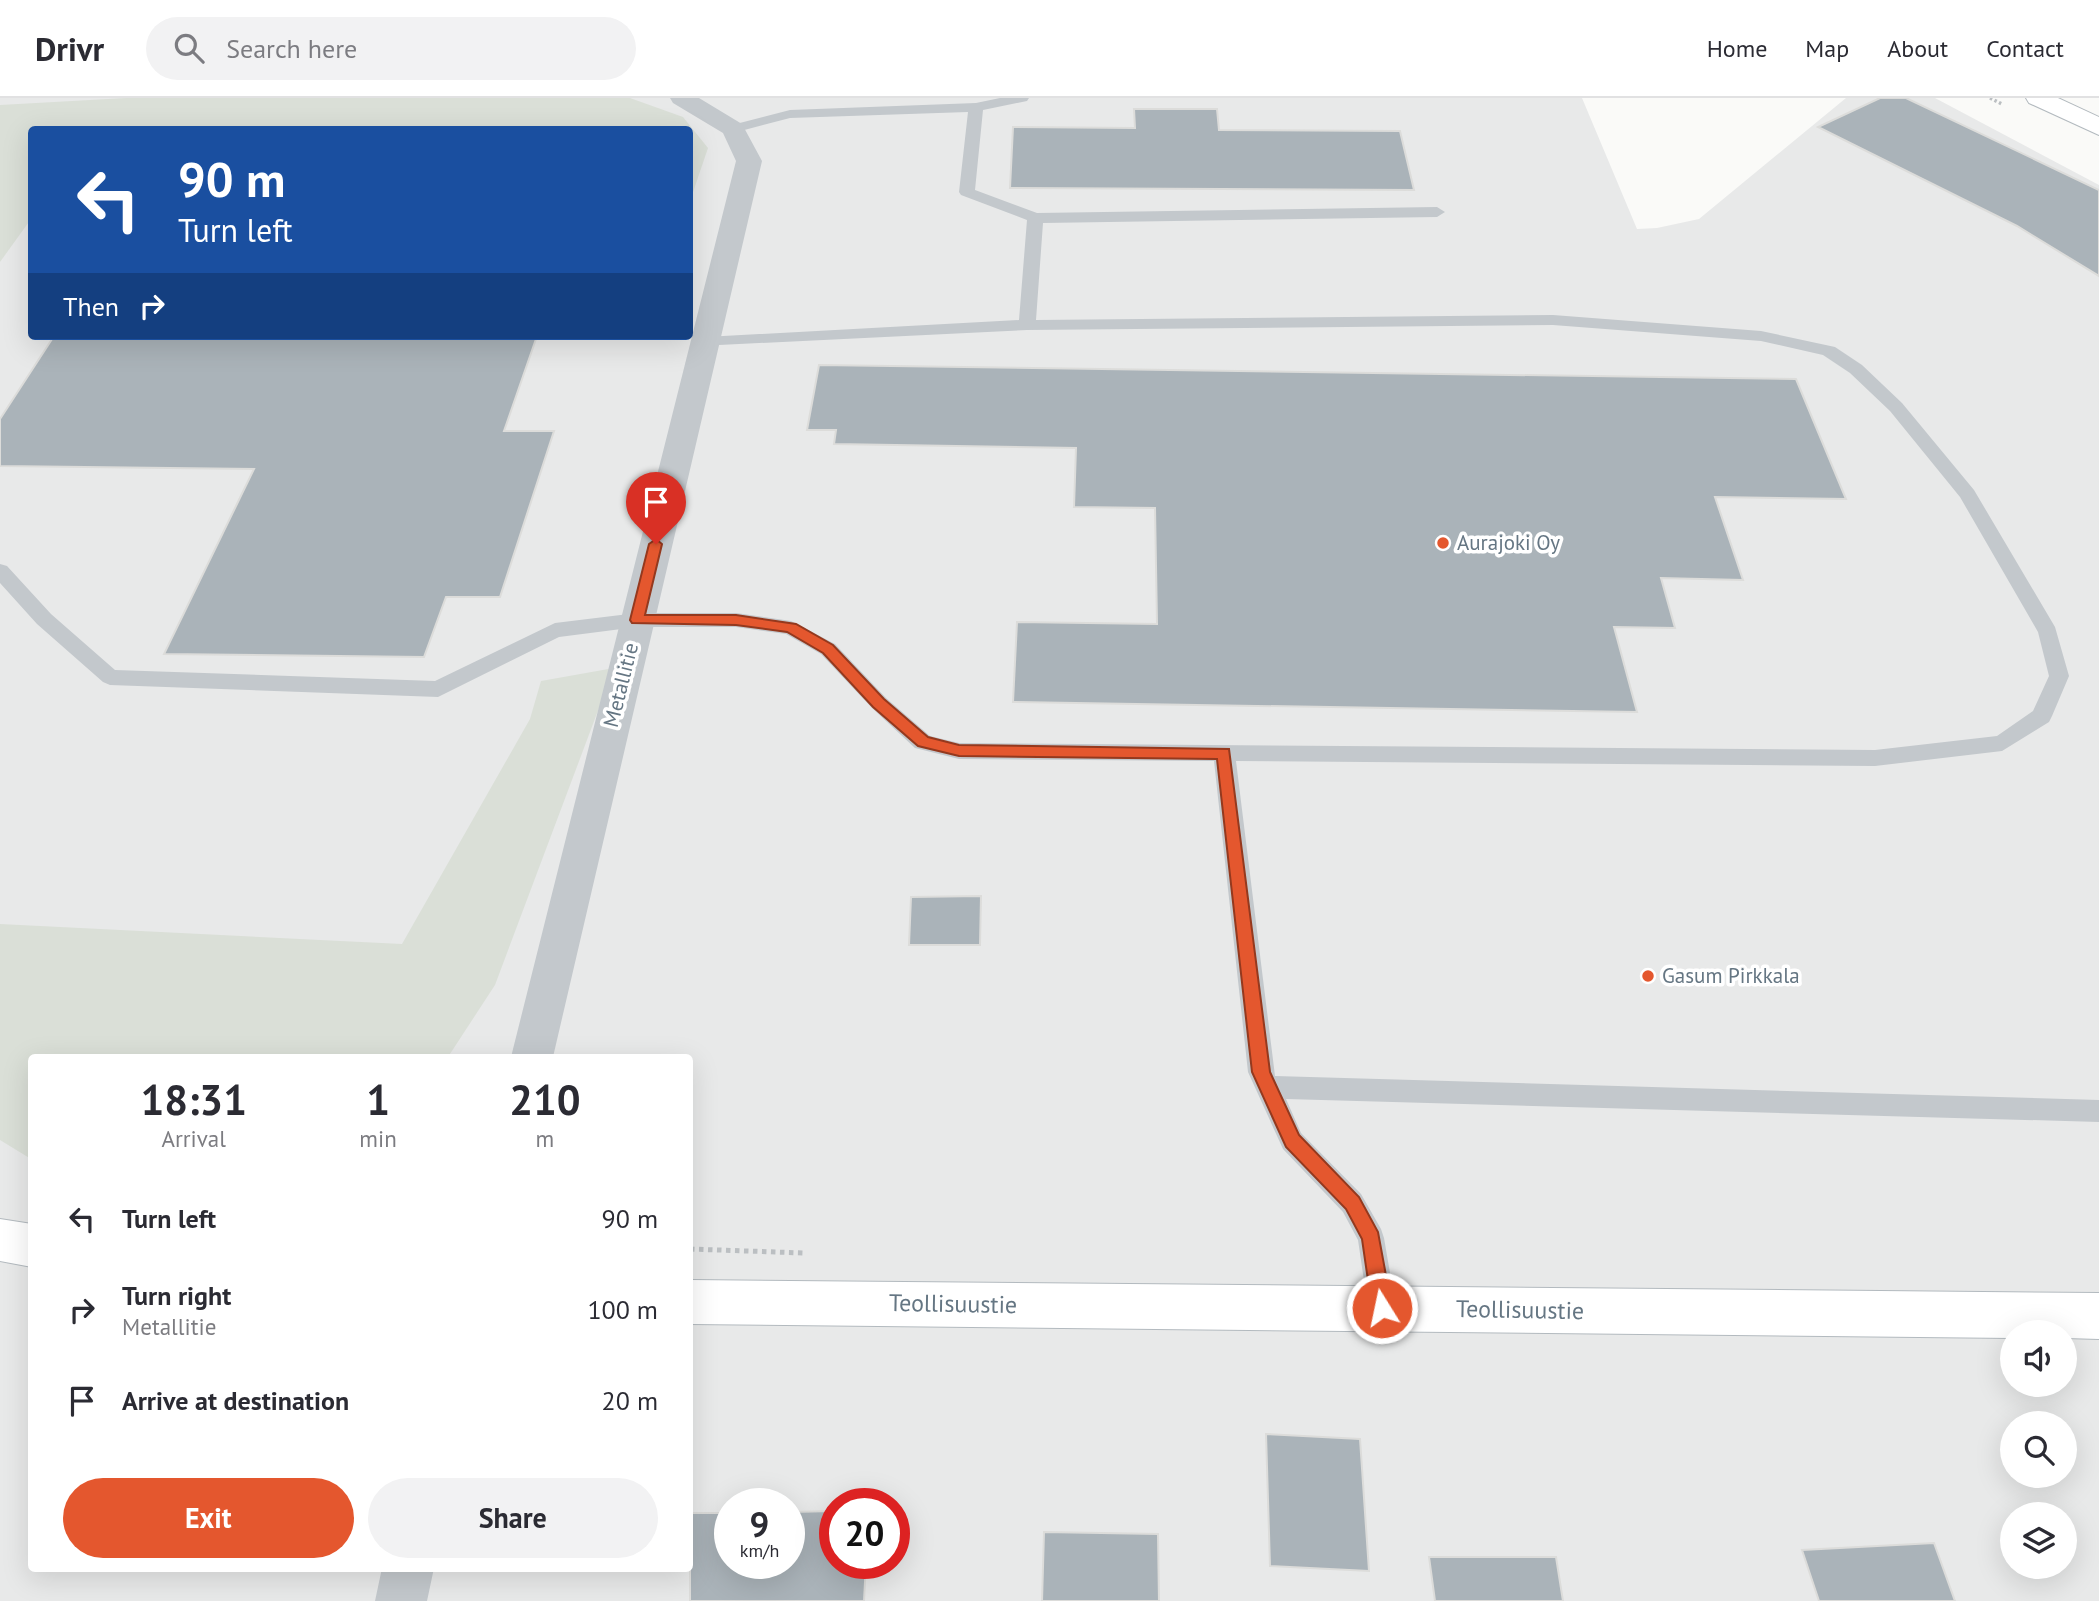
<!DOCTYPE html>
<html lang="en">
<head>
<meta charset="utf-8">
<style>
	:root { --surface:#fff; --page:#f2f2f3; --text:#2b2b33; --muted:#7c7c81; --line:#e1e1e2; --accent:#e4572e }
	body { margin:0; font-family:"PT Sans",sans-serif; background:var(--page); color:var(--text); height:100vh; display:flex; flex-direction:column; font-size:26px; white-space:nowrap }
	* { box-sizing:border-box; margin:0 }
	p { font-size:23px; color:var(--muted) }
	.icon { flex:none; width:38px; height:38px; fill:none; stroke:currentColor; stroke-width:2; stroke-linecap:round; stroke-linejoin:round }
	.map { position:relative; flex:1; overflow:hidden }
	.panel { position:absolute; left:28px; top:956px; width:665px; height:518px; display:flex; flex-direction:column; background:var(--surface); border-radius:7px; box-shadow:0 7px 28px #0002 }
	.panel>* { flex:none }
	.guide { position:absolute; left:28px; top:28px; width:665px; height:214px; border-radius:7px; box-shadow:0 7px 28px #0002; background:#1a4fa0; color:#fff; overflow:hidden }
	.tools { position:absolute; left:2000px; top:1222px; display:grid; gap:14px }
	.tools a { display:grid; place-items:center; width:77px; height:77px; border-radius:50%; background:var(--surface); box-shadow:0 7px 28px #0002; font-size:35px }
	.speed { position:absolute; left:714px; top:1390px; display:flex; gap:14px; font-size:35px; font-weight:700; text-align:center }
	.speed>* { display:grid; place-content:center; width:91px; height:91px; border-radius:50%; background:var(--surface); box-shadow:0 7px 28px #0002; line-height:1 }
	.speed small { font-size:18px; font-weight:400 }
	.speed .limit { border:10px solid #d22; background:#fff; color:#111 }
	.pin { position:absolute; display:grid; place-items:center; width:60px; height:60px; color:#fff; margin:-72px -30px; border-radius:50% 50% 50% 0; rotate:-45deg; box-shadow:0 0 7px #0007 }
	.pin .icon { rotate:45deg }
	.me { position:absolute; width:77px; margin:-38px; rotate:350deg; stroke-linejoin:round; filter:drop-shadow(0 0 5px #0008) }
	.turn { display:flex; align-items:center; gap:24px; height:147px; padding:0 35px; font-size:32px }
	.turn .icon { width:91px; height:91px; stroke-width:2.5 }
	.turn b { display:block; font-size:49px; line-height:60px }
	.then { display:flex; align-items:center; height:66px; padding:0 35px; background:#0003; gap:14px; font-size:26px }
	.eta { display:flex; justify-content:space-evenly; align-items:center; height:119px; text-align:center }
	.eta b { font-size:42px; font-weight:600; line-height:49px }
	.primary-button { display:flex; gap:14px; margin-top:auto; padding:14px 35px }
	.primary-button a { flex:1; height:80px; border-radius:42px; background:var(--accent); color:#fff; font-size:28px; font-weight:600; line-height:80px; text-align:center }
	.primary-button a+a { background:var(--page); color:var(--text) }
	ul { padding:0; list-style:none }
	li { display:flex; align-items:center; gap:21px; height:91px; padding:0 35px }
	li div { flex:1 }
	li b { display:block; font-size:26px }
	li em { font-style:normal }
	header { display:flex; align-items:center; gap:42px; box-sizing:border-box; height:98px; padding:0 35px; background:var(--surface); border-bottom:2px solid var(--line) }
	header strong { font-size:33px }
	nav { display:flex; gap:38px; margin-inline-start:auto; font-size:24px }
	.search { width:490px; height:63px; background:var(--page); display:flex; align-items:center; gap:18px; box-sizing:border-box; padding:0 24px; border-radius:38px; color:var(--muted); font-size:26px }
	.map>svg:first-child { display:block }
	.built { fill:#e8e9e9; fill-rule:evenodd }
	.green { fill:#dadfd7 }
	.building { fill:#aab3b9; stroke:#dcdcda; stroke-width:2 }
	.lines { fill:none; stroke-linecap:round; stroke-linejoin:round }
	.secondary-casing { stroke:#b3babf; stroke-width:2 }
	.path-far1 { stroke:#bbbfc2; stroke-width:3.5; stroke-dasharray:2.5 2.5; stroke-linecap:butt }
	.path { stroke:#bbbfc2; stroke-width:5; stroke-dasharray:4.5 4.5; stroke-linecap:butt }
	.lane { fill:#c3c8cc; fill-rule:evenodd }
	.street { fill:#c3c8cc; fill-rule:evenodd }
	.secondary { fill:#fff; fill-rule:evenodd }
	.route { fill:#e4572e; stroke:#94391e; stroke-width:2 }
	.poi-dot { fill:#e4572e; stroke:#fff; stroke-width:2.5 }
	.labels { text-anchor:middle; stroke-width:7; stroke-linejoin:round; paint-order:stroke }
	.poi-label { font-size:21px; fill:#657683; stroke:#fff; text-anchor:start }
	.street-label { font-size:21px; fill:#657683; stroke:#fff }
	.near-street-label { font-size:24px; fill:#657683; stroke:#fff }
</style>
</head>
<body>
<header>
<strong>Drivr</strong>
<div class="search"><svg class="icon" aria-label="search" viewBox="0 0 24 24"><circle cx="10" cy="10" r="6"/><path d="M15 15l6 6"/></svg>Search here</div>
<nav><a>Home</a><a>Map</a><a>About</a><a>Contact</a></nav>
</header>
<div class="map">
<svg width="2099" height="1503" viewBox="0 0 2099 1503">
	<rect width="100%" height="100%" fill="#fafaf8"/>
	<path class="built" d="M0,0H1582L1637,131L1657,130L1699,121L1846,0H1935L2099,87V1503H0ZM32,32H690V238H32ZM32,959H690V1470H32ZM2012,1234H2065V1286H2012ZM2012,1325H2065V1377H2012ZM730,1405H789V1465H730ZM835,1405H894V1465H835ZM2012,1416H2065V1468H2012Z"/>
	<path class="green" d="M126,0H630L683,19L708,50L690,103V32H32L31,121L0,164V7Z
		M614,570L495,887L448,959H32L31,1061L0,1042V826L402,846L530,621L541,583Z"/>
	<path class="building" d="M1880,0H1906L2099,92V178L2017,128L1818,29Z
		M1134,11H1217L1219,32L1400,33L1414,92L1010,90L1013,29L1135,30Z
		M54,238H537L504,333H554L500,499H446L424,559L164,556L254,371L0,368V321Z
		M819,267L1796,281L1846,401L1715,399L1743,482L1661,480L1675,530L1614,529L1637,614L1013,604L1017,524L1157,526L1155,410L1074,409L1076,350L834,346L836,332H807Z
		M981,798L980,847H909L911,799Z
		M1266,1336L1360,1341L1369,1473L1270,1468Z
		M835,1413V1465H866L864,1503H690V1415H730V1465H789V1414Z
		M1044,1434L1158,1436L1159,1503H1042Z
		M1934,1445L1955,1503H1819L1802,1452Z
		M1429,1459H1556L1563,1503H1435Z"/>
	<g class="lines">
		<g class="secondary-casing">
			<path id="secondary" d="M2026,0H2058L2099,19V37L2029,5Z
				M0,1121L32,1126V1169L0,1163Z
				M690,1182L2099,1195V1241L2065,1240V1234H2012V1240L690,1226Z"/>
		</g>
		<path class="path-far1" d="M1990,0L2002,6"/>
		<path class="path" d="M690,1151L804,1155"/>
		<path class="lane" d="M1000,0H1029L1027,3L983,12L975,92L1037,115L1437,109L1445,114L1437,119L1043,125L1036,222L1553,217L1761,233L1835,249L1862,267L1902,305L1974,392L2055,529L2069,578L2052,618L2049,624L2002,653L1875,668L1236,663L1275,978L2099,1002V1024L1286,1001L1301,1035L1361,1096L1381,1131L1384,1140L1396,1210L1392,1219L1382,1223L1372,1219L1368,1210L1358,1142L1343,1114L1283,1051L1248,974L1214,663L959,661L915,650L872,610L821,556L786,536L736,529H637L559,539L438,599L110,587L103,584L37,526L0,485V466L7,468L51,516L115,572L435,583L555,525L637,515H736L791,523L835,546L886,600L930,638L959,645L1875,652L1997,638L2033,613L2049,578L2038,534L1960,399L1890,313L1850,275L1823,257L1761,243L1553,227L1027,232L699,248L696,244L705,239L1019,222L1027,122L961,97L959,94L968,14L790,20L733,35L726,31L728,28L790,12L976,5Z"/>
		<path class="street" d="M670,0H699L742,26L762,63L553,959H511L736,63L723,35L673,5Z
			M382,1470H434L427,1503H375Z"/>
		<use href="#secondary" class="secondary"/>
	</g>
	<path class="route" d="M656,441L662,446L645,517H736L796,526L833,547L884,601L928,639L959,647L1229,651L1270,974L1299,1037L1359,1099L1378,1134L1392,1210L1389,1217L1382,1219L1375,1217L1372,1210L1362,1141L1346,1111L1286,1049L1252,974L1217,661L959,658L918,648L873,609L823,555L787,534L736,527L632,525L630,522L649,446Z"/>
	<g class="poi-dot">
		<circle cx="1443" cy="445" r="7"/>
		<circle cx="1648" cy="878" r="7"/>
	</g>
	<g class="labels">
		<g class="poi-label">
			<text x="1457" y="452">Aurajoki Oy</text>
			<text x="1662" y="885">Gasum Pirkkala</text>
		</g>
		<g class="street-label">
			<text transform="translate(621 587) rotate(-76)" y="7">Metallitie</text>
		</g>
		<g class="near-street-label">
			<text transform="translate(953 1206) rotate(1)" y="8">Teollisuustie</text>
			<text transform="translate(1520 1212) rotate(1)" y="8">Teollisuustie</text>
		</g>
	</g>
</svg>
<div class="tools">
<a><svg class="icon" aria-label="sound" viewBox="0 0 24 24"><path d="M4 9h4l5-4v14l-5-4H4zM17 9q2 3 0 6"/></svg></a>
<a><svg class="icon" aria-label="search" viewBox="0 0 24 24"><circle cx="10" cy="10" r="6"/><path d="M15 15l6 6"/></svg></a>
<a><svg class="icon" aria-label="layers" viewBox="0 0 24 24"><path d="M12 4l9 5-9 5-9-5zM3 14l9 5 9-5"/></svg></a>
</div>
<div class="speed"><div>9<small>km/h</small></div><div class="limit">20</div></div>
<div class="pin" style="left:656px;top:446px;background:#d93025"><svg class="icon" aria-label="arrive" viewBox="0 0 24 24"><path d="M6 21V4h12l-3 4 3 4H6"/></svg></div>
<svg class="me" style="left:1382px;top:1210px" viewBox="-20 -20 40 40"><circle r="17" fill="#e4572e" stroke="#fff" stroke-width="3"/><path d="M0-11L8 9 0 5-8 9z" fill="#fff"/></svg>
<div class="guide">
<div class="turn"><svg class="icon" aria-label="left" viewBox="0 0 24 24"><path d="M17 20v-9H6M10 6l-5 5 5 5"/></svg><div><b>90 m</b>Turn left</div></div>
<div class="then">Then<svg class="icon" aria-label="right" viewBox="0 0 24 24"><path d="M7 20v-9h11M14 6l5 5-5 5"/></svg></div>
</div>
<section class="panel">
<div class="eta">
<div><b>18:31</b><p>Arrival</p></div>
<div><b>1</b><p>min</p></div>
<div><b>210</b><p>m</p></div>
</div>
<ul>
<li><svg class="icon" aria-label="left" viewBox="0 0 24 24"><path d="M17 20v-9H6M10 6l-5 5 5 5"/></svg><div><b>Turn left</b></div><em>90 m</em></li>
<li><svg class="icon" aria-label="right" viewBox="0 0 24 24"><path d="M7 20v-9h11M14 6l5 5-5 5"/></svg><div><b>Turn right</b><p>Metallitie</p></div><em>100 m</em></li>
<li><svg class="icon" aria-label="arrive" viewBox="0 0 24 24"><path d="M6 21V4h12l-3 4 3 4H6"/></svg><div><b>Arrive at destination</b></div><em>20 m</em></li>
</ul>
<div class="primary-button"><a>Exit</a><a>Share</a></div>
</section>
</div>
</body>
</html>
